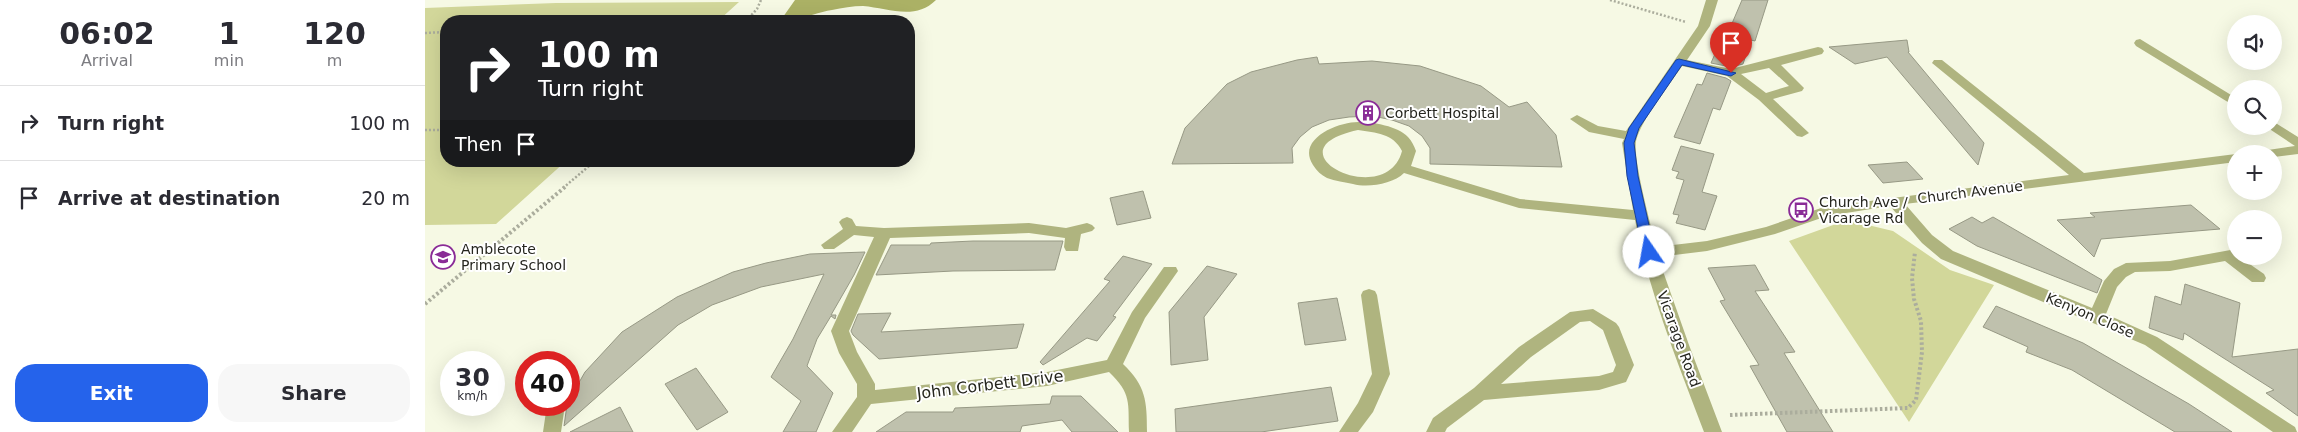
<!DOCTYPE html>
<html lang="en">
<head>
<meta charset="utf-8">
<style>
	:root { --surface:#fff; --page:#f7f7f7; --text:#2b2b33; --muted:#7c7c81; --line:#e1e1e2; --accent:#2563eb }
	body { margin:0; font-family:"DejaVu Sans",sans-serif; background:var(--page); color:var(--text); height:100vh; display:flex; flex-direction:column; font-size:19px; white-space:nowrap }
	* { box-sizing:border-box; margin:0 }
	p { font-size:16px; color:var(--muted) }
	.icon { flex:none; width:28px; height:28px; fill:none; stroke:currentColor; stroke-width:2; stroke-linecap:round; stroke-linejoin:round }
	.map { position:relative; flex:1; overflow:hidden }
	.details { display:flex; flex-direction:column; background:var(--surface); width:425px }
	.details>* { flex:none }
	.guide { position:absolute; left:15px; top:15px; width:475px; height:152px; border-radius:20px; box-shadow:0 5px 20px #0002; background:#202124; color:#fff; overflow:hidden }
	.fabs { position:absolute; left:1802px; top:15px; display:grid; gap:10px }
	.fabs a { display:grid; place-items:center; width:55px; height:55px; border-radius:50%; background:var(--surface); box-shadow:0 5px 20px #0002; font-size:25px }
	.speed { position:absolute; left:15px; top:351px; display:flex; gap:10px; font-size:25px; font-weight:700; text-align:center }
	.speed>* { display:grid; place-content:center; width:65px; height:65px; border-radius:50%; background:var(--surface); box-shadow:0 5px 20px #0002; line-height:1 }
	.speed small { font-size:12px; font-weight:400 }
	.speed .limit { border:8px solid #d22; background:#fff; color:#111 }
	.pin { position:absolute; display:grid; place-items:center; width:42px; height:42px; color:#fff; margin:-51px -21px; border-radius:50% 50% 50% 0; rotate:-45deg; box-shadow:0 0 5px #0007 }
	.pin .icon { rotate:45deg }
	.me { position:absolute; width:55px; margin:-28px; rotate:348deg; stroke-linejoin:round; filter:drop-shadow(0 0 4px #0008) }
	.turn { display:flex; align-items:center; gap:18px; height:105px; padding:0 15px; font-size:22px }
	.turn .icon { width:65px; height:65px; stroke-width:2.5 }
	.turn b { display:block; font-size:35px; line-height:42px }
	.then { display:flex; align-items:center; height:48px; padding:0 15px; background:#0003; gap:10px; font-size:19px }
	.eta { display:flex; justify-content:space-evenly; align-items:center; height:85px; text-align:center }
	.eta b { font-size:30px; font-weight:700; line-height:35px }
	.action { display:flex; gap:10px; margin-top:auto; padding:10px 15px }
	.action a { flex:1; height:58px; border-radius:20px; background:var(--accent); color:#fff; font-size:20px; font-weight:700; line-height:58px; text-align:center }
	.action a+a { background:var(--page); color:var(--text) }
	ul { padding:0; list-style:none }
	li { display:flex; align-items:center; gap:15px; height:75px; padding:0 15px; border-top:1px solid var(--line) }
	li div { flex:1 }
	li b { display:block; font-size:19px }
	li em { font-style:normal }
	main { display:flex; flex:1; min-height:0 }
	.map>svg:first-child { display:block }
	.green { fill:#d2d79a }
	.water { fill:#abb165 }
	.building { fill:#bfc1ad; stroke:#979985 }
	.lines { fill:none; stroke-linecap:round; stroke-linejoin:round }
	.path-far1 { stroke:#abad9d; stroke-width:2.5; stroke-dasharray:2 2; stroke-linecap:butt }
	.path { stroke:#abad9d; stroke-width:4; stroke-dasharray:2.5 2.5; stroke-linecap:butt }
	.minor { fill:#afb47f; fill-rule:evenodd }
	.route { fill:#2563eb; stroke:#184099 }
	.labels { text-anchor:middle; stroke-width:4; stroke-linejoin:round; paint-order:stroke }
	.poi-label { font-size:14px; fill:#25251e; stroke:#fff; text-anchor:start }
	.street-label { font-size:14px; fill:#25251e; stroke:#fff }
	.near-street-label { font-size:16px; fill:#25251e; stroke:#fff }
</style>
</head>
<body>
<main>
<section class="details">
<div class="eta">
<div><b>06:02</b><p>Arrival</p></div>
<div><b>1</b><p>min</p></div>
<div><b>120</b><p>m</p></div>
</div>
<ul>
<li><svg class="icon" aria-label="right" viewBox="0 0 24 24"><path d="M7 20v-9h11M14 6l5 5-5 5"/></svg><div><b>Turn right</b></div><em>100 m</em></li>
<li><svg class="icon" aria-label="arrive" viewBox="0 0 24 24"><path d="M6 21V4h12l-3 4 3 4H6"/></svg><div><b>Arrive at destination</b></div><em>20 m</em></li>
</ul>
<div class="action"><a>Exit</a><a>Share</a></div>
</section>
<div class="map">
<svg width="1873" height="432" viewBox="0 0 1873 432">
	<rect width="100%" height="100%" fill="#f6f9e4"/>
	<path class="green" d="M314,2L293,21H21V161H141L71,224L0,225V8L131,3Z
		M1422,220L1468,231L1525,270L1569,285L1484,422L1364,241Z"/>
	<path class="water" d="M370,0H511C490,21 463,8 438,6C428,6 417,8 407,10C392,12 374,22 358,17Z"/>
	<path class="building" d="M1317,0H1343L1330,41L1326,40L1318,64L1306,67L1286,63L1293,47H1297Z
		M1482,40L1484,52H1483L1559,143L1553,165L1462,57L1430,64L1404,47Z
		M892,57L894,64L947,61L995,66L1056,86L1084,107L1102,102L1131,135L1137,167L1005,164V148L997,136L984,126L967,120L948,116L924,117L904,120L887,127L875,137L867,148L868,163L747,164L760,128L802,84L826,72L872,60Z
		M1282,73L1301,78L1306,81L1295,110L1288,108L1275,144L1249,137L1272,84L1277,85Z
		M1256,146L1289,154L1277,192L1292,196L1280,230L1251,223L1254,215L1248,214L1259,180L1251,178L1254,172L1247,170Z
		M1482,162L1498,179L1458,183L1443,165Z
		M718,191L726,218L692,225L685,198Z
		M1766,205L1795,229L1676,239L1669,257L1632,220L1670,217L1665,213Z
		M1547,217L1557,223L1568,217L1677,280L1672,293L1552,246L1524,229Z
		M548,241H638L630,270L528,271L451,275L466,245H505L506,243Z
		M440,252L429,275L406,315H411L410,319L406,316L392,339L382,366L408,393L391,432H358L376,401L346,377L368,339L399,274L336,287L287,305L253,325L139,426L142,405H144V400L160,372L197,332L252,297L308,272L341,263L385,254Z
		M698,256L727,264L688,316L691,317L672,341L662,338L618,365L615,362L685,281L679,279Z
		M1330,265L1344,290L1330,291L1370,352L1359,353L1408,432H1362L1325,366L1334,365L1295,301L1300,300L1283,268Z
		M782,266L812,274L779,317L783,360L746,365L744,312Z
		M1760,284L1815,303L1807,357L1873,349V416L1841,393L1849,390L1759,333L1758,340L1724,328L1730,296L1756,305Z
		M912,298L921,340L880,345L873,303Z
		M1571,306L1658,343L1764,404L1807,432H1750L1647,370L1601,352L1603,347L1558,327Z
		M466,313L456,332L599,324L592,348L454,359L428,335L426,331L433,314Z
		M271,368L303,412L272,430L240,384Z
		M906,387L913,421L836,432H751L750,409Z
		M627,396H656L693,432H647L637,420L597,426L595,432H451L481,412H528L530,408L625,404Z
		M195,407L208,432H145Z"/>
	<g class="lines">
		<path class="path-far1" d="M1185,0L1261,22
			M321,21L332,9L336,0
			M0,33L21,32
			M0,130H21
			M138,188L170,161"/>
		<path class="path" d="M0,304L140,187
			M1305,415L1483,408L1491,400L1497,352L1496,321L1489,299L1487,278L1490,252"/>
		<path class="minor" d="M1281,0H1293L1285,26L1262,60L1306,69L1393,47L1397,48L1399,51L1397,54L1356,65L1379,88L1377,91L1348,99L1384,133L1377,137L1372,136L1334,100L1302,76L1257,66C1244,86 1216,120 1211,141C1208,161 1226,225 1231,247L1282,241L1341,227L1399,207L1644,175L1507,63L1509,60H1517L1659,173L1811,154V162L1480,204L1507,235L1528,251L1667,308L1679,281L1689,269L1701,263L1745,261L1811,249V256H1817L1816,258L1839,274L1841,278L1839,282H1827L1800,261L1745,271L1710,272L1701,277L1692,287L1681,314L1732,337L1870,427L1872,432H1848L1720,345L1516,259L1497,243L1465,206L1402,216L1350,234L1282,251L1233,257L1264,345L1297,432H1279C1253,363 1224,293 1210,220L1094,208L979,173C968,184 943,188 928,184C920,182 910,181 902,178C896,175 892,171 888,165C871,139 913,122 933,122C948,122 973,126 983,137C987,141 989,146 991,151L986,166L1095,199L1208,210L1197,143L1199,139L1164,132L1145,119L1152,115L1173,126L1201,131L1273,26ZM1344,68L1364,86L1341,93L1316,74ZM933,130C951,133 968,133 977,151C961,212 839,150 933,130Z
			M1715,39L1811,98V107L1711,46L1709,43L1711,40Z
			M1849,122L1873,137V154L1849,157V154H1836L1843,150L1870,146L1840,126H1849Z
			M422,217L427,219L431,226L459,228L604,223L641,228L662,223L667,225L670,228L667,231L656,234L653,251H641L639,247L640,238L604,233L465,238L424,331L432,352L450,384V390L622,372L682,360L707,312L739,267H751L753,271L720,318L698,364C721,386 722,401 722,432H704C703,403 707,394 684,372L622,386L446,404L427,432H407L432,397V384L414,353L406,331L449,237L429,235L409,249H399L396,245L418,229L414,222L417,219Z
			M944,289L950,291L952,295L965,374L948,412L933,432H914L933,403L947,374L936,295L938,291Z
			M1168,309L1191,323L1194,327L1209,365L1201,382L1174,390L1059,400L1022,428L1020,432H1001L1008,418L1049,388L1094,347L1145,312ZM1165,321L1178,330L1191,365L1188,372L1174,376L1076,384L1106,357L1155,322Z
			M122,405H140L136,432H118Z"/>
	</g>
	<path class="route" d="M1254,59L1311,73L1306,76L1257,65L1214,128L1209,143L1213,176L1230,252L1224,256L1218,252L1202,176L1199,143L1204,128L1251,60Z"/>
	<defs>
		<g id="building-ring" transform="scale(1.25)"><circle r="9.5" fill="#fff" stroke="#8a2c97" stroke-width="1.5"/><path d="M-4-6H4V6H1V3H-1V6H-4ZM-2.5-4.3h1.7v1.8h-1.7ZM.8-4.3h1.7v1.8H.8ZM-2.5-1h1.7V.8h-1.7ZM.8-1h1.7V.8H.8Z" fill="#8a2c97"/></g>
		<g id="bus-ring" transform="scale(1.25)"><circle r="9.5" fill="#fff" stroke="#8a2c97" stroke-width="1.5"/><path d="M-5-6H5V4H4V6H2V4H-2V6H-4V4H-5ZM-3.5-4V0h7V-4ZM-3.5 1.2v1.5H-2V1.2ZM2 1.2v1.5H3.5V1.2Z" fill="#8a2c97"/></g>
		<g id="school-ring" transform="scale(1.25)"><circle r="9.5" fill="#fff" stroke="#8a2c97" stroke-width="1.5"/><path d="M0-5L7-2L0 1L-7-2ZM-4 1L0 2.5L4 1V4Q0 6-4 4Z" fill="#8a2c97"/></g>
	</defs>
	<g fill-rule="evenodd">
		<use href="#building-ring" x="943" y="113"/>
		<use href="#bus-ring" x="1376" y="210"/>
		<use href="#school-ring" x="18" y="257"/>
	</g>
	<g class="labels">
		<g class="poi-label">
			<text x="960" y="118">Corbett Hospital</text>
			<text x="1394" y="207">Church Ave /<tspan x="1394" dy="16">Vicarage Rd</tspan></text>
			<text x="36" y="254">Amblecote<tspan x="36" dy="16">Primary School</tspan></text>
		</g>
		<g class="street-label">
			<text transform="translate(1545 192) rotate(-7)" y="5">Church Avenue</text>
			<text transform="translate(1665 315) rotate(23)" y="5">Kenyon Close</text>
			<text transform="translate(1254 339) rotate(70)" y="5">Vicarage Road</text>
		</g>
		<g class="near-street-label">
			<text transform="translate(565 384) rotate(-7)" y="6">John Corbett Drive</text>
		</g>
	</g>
</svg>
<div class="fabs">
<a><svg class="icon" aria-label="sound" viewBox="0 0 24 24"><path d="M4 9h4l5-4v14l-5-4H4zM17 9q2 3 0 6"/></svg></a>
<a><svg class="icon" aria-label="search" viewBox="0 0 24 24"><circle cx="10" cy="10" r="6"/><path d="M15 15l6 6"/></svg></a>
<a>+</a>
<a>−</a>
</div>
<div class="speed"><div>30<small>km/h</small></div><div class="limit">40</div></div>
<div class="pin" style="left:1306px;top:73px;background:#d93025"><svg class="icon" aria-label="arrive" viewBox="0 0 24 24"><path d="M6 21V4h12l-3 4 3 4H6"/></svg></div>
<svg class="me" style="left:1224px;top:252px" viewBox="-20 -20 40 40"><circle r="19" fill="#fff"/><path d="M0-13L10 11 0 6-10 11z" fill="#2563eb"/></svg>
<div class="guide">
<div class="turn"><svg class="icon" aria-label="right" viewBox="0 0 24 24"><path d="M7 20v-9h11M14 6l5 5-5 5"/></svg><div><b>100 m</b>Turn right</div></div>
<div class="then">Then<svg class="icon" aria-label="arrive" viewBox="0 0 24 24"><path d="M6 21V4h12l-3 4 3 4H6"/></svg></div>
</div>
</div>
</main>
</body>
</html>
